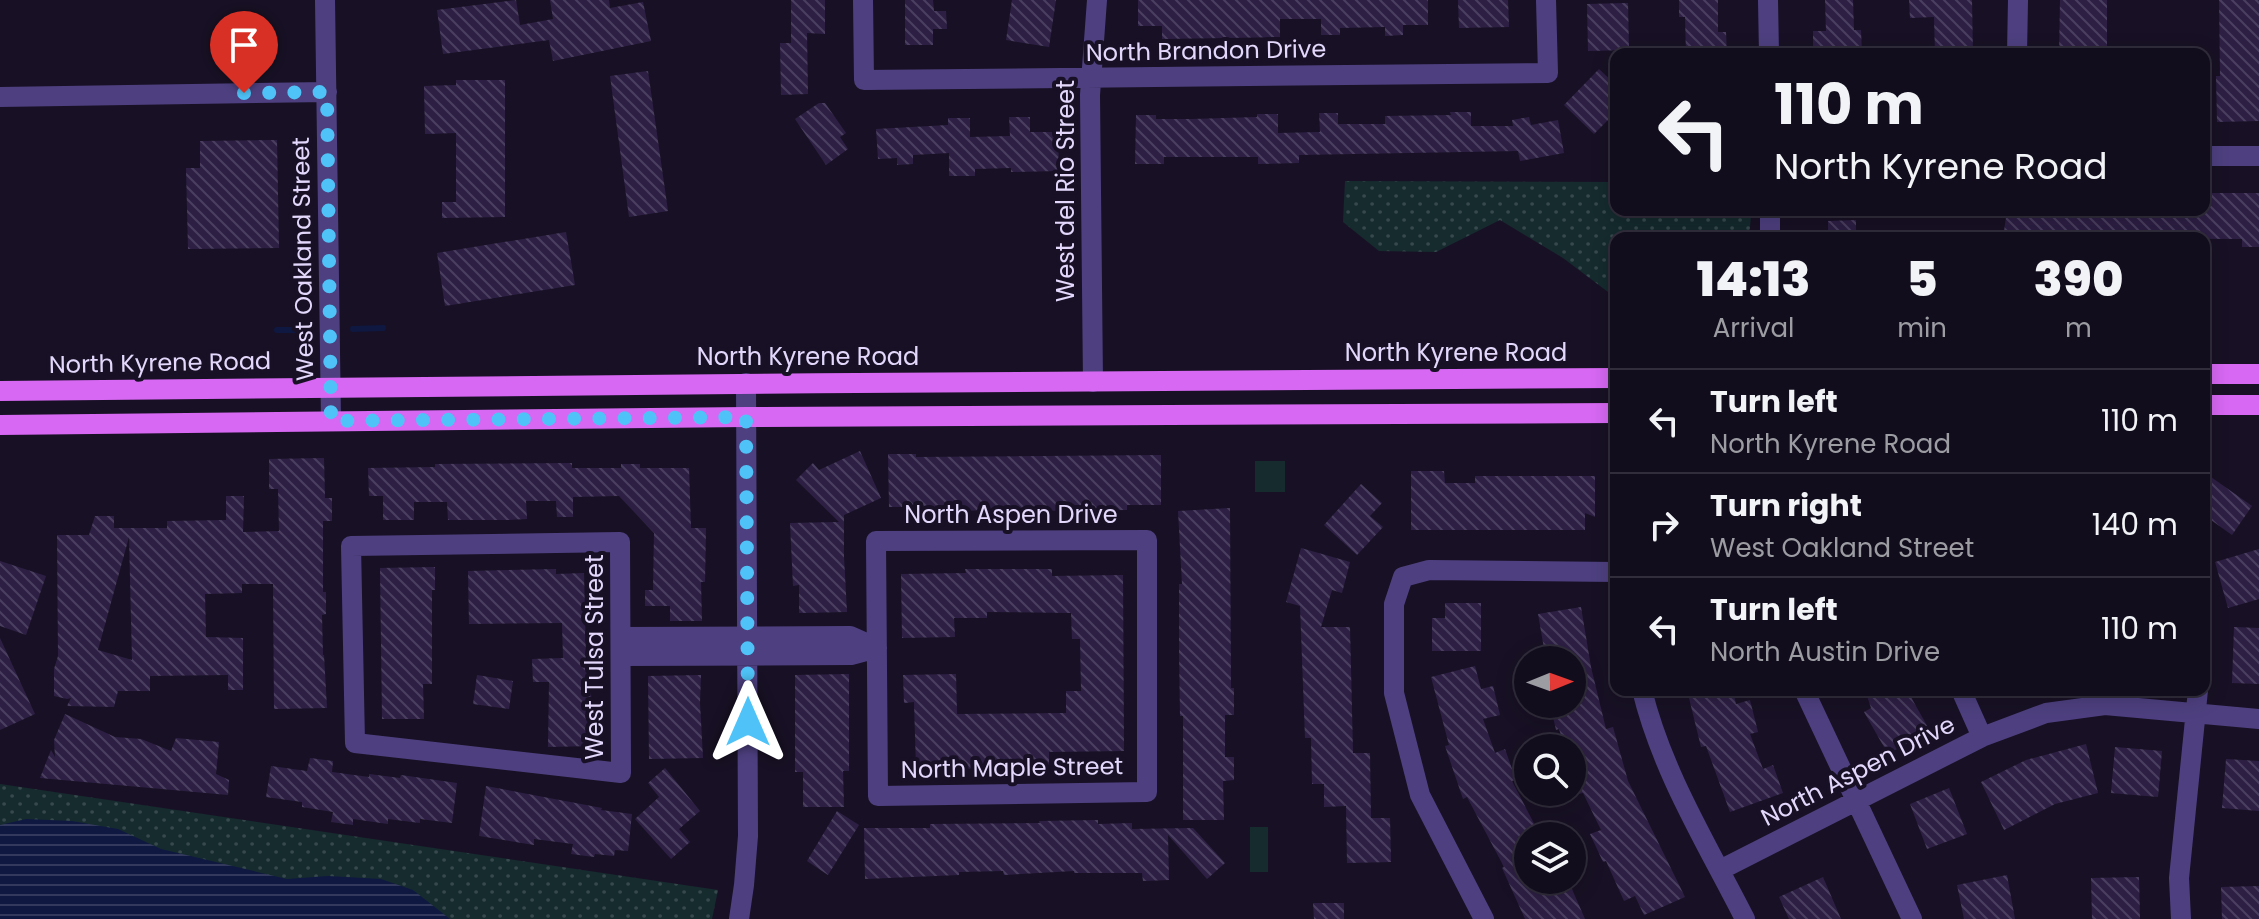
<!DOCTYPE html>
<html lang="en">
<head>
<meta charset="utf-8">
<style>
	:root { --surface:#120d1c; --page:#1b1625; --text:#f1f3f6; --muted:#9c9ca3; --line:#312d3b }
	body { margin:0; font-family:Poppins,sans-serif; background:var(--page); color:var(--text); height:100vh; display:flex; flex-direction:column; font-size:30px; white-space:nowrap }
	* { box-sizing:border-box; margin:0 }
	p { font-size:26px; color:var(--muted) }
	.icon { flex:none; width:44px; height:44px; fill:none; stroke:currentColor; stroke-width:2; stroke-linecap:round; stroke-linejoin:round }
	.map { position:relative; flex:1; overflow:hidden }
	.details { position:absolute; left:1610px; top:232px; width:600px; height:464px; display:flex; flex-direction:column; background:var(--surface); border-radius:16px; box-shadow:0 4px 20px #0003,0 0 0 2px var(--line) }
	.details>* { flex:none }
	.banner { position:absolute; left:1610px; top:48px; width:600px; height:168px; border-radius:16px; box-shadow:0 4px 20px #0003,0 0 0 2px var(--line); background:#120d1c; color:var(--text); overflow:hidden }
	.needle { width:52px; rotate:89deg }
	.buttons { position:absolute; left:1514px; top:646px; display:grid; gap:16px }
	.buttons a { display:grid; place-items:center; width:72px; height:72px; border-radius:50%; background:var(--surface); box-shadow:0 4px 20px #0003,0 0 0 2px var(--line); font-size:40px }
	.pin { position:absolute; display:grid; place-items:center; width:68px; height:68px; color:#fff; margin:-82px -34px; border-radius:50% 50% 50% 0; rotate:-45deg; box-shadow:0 0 8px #0007 }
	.pin .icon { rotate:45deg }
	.me { position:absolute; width:88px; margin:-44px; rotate:0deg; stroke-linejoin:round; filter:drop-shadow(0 0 6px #0008) }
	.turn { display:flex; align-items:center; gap:28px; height:168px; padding:0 32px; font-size:36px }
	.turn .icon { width:104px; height:104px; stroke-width:2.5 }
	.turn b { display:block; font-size:56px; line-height:68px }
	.eta { display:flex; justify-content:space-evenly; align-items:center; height:136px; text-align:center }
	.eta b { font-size:48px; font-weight:800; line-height:56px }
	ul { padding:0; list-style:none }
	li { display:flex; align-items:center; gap:24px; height:104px; padding:0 32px; border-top:2px solid var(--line) }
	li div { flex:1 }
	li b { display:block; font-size:30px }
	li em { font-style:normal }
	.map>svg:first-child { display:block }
	.park { fill:url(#park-dots) }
	.pitch { fill:#152b2e }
	.water { fill:url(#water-rules) }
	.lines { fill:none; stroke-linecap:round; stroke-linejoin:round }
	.stream { stroke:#0f1840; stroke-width:6 }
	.building { fill:url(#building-back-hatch); fill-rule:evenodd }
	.minor { stroke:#4e4080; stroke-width:20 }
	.major { stroke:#d768f3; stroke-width:20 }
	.route { stroke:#4fc3f7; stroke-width:14; stroke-dasharray:0 25.2 }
	.labels { text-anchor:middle; stroke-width:8; stroke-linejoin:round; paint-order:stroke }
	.street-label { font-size:24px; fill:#e3d8fc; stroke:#181125 }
</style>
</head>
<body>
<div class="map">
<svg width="2259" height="919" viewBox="0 0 2259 919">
	<defs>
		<pattern id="park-dots" width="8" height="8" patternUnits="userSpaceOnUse" patternTransform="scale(2)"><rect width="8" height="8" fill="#152b2e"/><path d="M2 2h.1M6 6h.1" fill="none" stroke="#37494d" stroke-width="1.8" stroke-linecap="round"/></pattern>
		<pattern id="water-rules" width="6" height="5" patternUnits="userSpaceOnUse" patternTransform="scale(2)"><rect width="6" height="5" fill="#0f1840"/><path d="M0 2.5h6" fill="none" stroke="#32395c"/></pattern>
		<pattern id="building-back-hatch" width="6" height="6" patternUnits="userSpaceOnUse" patternTransform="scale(2)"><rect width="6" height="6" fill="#2d1f44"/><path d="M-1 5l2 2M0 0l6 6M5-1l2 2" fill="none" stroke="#4b3f60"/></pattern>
	</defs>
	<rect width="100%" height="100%" fill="#181125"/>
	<path class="park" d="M1345,181L1616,182V210H1654L1655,215L1751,216L1749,238H1616V298L1563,258L1500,220L1436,252L1379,251L1343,222Z
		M0,784L718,890L712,919H0Z"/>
	<path class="pitch" d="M1255,461H1285V492H1255Z
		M1250,827H1268V872H1250Z"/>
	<path class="water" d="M26,819L72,821L118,829L161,849L287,879L328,876L381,879L413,890L450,919H0V825Z"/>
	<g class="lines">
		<path class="stream" d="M353,329L383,328
			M277,330H305"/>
	</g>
	<path class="building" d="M516,0L520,25L553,19L550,0H609L610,8L643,2L651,41L553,61L549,40L443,54L437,10Z
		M791,0H825V34L807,33L808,94L781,95L780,43H791Z
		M905,0H933L934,11H946L947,29H933V45H905Z
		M1012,0H1056L1049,47L1006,40Z
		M1138,0H1428V25H1403V35L1385,36V27L1340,28V35H1321V19H1280V37L1162,39V26H1138Z
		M1458,0H1508L1509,27L1459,28Z
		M1679,0H1718V32H1726L1727,54H1686L1685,17H1679Z
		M1825,0H1853L1854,30H1861L1862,54H1828V50H1813V31H1826Z
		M1909,0H1972L1973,54H1935L1934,17L1910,18Z
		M2060,0H2107V54H2059Z
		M2219,0H2259V121L2217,122L2216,76H2220Z
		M1628,3L1629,50L1588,51L1587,4Z
		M1599,69L1616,85V112L1594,134L1564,105Z
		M648,71L668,211L629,217L610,76Z
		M456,80H505V217L442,218V202H456V133L425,134L424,86L456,85Z
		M819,103H825L846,133L840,137L848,149L826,165L795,119Z
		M1450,112H1471V126H1513L1512,120L1529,117L1531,125L1558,120L1564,153L1520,161L1518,151L1299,155V163L1258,164V157H1164V164H1135L1136,115H1156V119H1192L1257,117V114H1278V133L1320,132L1319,113H1338V124H1385V116L1451,115Z
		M1009,117H1030V132H1058L1059,171L1011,172V168L975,169V176H949V153L913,155V164L897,165V158L878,159L876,129L948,125V118H970V137L1010,136Z
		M277,140L279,248L188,249L186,168H200V141Z
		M2204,193H2259V247H2242V239L2003,238L2007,210H2204Z
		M1856,220V238H1828V221Z
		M566,232L575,285L445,306L437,253Z
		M860,451L881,498L844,515V557L847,612L799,613V585L793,586L790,523L839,522L796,480L813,463L819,470Z
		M888,454H916V457L1161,455V505H1127V510L1029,511V509L959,511V509L924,510V507H889Z
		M324,458L325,498H332V521H323V592H326V614L322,615L323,655H324L327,708L274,709L273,584H242V593L205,594L206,637L243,638V690H228V675L150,676V691H118L114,707L67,706L71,698L67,699L54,696V669L58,656L57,535H89L95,516H114V528H167V521L226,520V496H244L243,532L279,531L278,489H269V459ZM129,537L132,660L98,650Z
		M572,463V468H621V464H640V468H689L691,528H706L705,582H701L702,621H670V606H645V590H653L654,533L619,496L573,497V517H557L556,501H526L527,519L508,520H448L447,502H414V520H383V496H369L368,468L435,467V464Z
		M1411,471H1444L1445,483H1475V476H1595V517L1585,513V530H1411Z
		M2211,477L2252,506L2232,535L2204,515V487Z
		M1361,484L1382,503L1370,516L1383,527L1357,555L1324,525Z
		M1230,508L1231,688H1234V715H1225V757H1234V780L1223,781L1224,820H1183V716H1180L1179,653V584H1182L1178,511Z
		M1301,548L1350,562L1342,593L1332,590L1321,627H1350L1353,753H1370L1371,818H1390L1391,862L1347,863L1346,806L1324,807V784H1312L1311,738H1305L1300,606L1286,602Z
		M2259,549V599L2228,608L2215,562Z
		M0,561L46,576L26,635L0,626Z
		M435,567V590H432V684H423L424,719H382L380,568Z
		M556,569V574L584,573L586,658H589L594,746L548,747L549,682H533L532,659L563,658L562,623L469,624L468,571Z
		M965,569H1052V576L1123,575L1124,751L1049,752V767L989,769L916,768L914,702L904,703L903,675L956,674L957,714L1066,713V691H1081L1080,639H1072L1071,613L987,612V618H954L955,637L902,638L901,574L966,573Z
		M1445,603H1481V651H1432V618H1445Z
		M1581,607L1591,667L1606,729L1613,727L1628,781L1685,897L1644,915L1635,896L1624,901L1606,861L1603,862L1590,834L1601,830L1583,793L1578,794L1572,774V748H1565L1559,729L1556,730L1550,704H1572V656L1546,660L1538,614Z
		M2234,627L2259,628V684L2232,683Z
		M0,638L35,714L0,730Z
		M1475,666L1481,689L1493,686L1500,715L1483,719L1495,753L1505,749L1516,780L1512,781L1540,835L1528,836V880H1568L1585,919H1525L1502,868L1504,867L1467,797L1463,799L1445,746L1449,745L1431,677Z
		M849,674V771H843L844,807H803V772H795V675Z
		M477,675L513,681L509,709L473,704Z
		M701,675L700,703L703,758L649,759L648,676Z
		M1704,690H1733L1736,704L1750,700L1758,732L1750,734L1763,769L1773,765L1783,793L1730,812L1706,746L1701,747L1688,694Z
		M1865,690H1907L1930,731L1888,754L1864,712L1871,708Z
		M65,714L115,737L141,739L171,751L176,738L219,742L216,774L229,780L228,795L40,778L51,750L55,757L54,740Z
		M2086,744L2098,793L2055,804L2004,830L1981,782L2026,760Z
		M2115,747L2162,751L2158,797L2111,793Z
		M310,758L333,761L332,772L369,777V774L400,778L401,775L457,783L452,823L420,819V823L388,819V824L353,819V825L331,822L333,812L302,807V802L266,797L271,766L307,771Z
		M2226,759L2259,761V811L2222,808Z
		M665,768L700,811L679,829L690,842L671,859L635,819L659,797L648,783Z
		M486,786L602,808L601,810L632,814L628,851L615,850L614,856L595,854L594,857L571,854L573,844L534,839V845L479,836Z
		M1949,788L1967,834L1927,849L1910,804Z
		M837,811L859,825L828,875L807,861Z
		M1098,820V824L1132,823V829L1193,828L1225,863L1207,879L1168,835L1169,880L1143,881L1142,873H1074V871L1004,875L1003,871L959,872V875L865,879L864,828H930V824L1040,823L1039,821Z
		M2007,875L2015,919H1964L1957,885Z
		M1823,877L1841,919H1789L1779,897Z
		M2139,877L2140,919H2092L2091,878Z
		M2259,886V919H2222L2221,887Z
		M1313,903H1344V919H1314Z"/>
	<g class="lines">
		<path class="minor" d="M325,0L331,421
			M863,0L864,80L1548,73L1546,0
			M1768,0L1769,54
			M2017,54L2018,0
			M0,97L327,92
			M2204,156H2259
			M1770,210V238
			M1093,382L1090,95L1097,0
			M1147,540V792L878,796L876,541Z
			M620,542L621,773L355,743L351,546Z
			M621,637L850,636L877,648
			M621,656L851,655L877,648
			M1642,690C1662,772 1707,844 1745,919
			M1804,690L1912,919
			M1961,690L1982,737
			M1720,870L1982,737L2046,713L2105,705L2259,719
			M739,919L744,885L748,836L746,383
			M1484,919L1420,795L1394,693V604L1403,577L1429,570L1616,572
			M2181,919L2179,878L2198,690"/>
		<path class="major" d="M2204,374H2259
			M0,391C539,384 1077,382 1616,378
			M2204,405H2259
			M0,425L746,417L1616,413"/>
	</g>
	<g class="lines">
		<path class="route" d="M244,93L327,92L331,421L746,417L748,722"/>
	</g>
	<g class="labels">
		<g class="street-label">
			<text transform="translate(1206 51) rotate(-1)" y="8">North Brandon Drive</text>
			<text transform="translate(1066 191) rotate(-90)" y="8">West del Rio Street</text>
			<text transform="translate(303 259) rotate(-91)" y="8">West Oakland Street</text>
			<text x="1456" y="361">North Kyrene Road</text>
			<text x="808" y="365">North Kyrene Road</text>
			<text transform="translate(160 363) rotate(-1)" y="8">North Kyrene Road</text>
			<text x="1011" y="523">North Aspen Drive</text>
			<text transform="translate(595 657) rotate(-90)" y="8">West Tulsa Street</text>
			<text transform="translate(1012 768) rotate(-1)" y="8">North Maple Street</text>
			<text transform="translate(1858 771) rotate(-27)" y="8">North Aspen Drive</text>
		</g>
	</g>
</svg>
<div class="buttons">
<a><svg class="needle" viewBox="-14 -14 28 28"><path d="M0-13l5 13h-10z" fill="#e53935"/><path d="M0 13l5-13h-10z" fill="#9c9ca3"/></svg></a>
<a><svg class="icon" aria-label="search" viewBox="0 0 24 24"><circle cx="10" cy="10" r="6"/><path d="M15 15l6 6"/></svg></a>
<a><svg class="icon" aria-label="layers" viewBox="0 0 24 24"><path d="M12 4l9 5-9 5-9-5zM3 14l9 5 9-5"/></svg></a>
</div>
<div class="pin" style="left:244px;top:93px;background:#d93025"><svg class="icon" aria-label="arrive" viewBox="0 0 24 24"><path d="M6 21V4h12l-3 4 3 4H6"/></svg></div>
<svg class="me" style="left:748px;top:722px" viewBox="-20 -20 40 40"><path d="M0-17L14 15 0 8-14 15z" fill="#4fc3f7" stroke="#fff" stroke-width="4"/></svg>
<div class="banner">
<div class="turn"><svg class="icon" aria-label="left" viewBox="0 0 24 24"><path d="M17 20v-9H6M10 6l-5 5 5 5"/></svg><div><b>110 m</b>North Kyrene Road</div></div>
</div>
<section class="details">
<div class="eta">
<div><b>14:13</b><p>Arrival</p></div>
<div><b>5</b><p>min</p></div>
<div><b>390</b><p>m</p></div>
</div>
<ul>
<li><svg class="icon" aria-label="left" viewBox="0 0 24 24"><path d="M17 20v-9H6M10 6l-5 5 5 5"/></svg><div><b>Turn left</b><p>North Kyrene Road</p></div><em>110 m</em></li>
<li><svg class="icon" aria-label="right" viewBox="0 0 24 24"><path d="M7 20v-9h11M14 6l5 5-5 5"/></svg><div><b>Turn right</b><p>West Oakland Street</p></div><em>140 m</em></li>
<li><svg class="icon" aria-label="left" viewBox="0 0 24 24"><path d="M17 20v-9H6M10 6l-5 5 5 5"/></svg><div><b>Turn left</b><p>North Austin Drive</p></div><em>110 m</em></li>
</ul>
</section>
</div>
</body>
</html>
